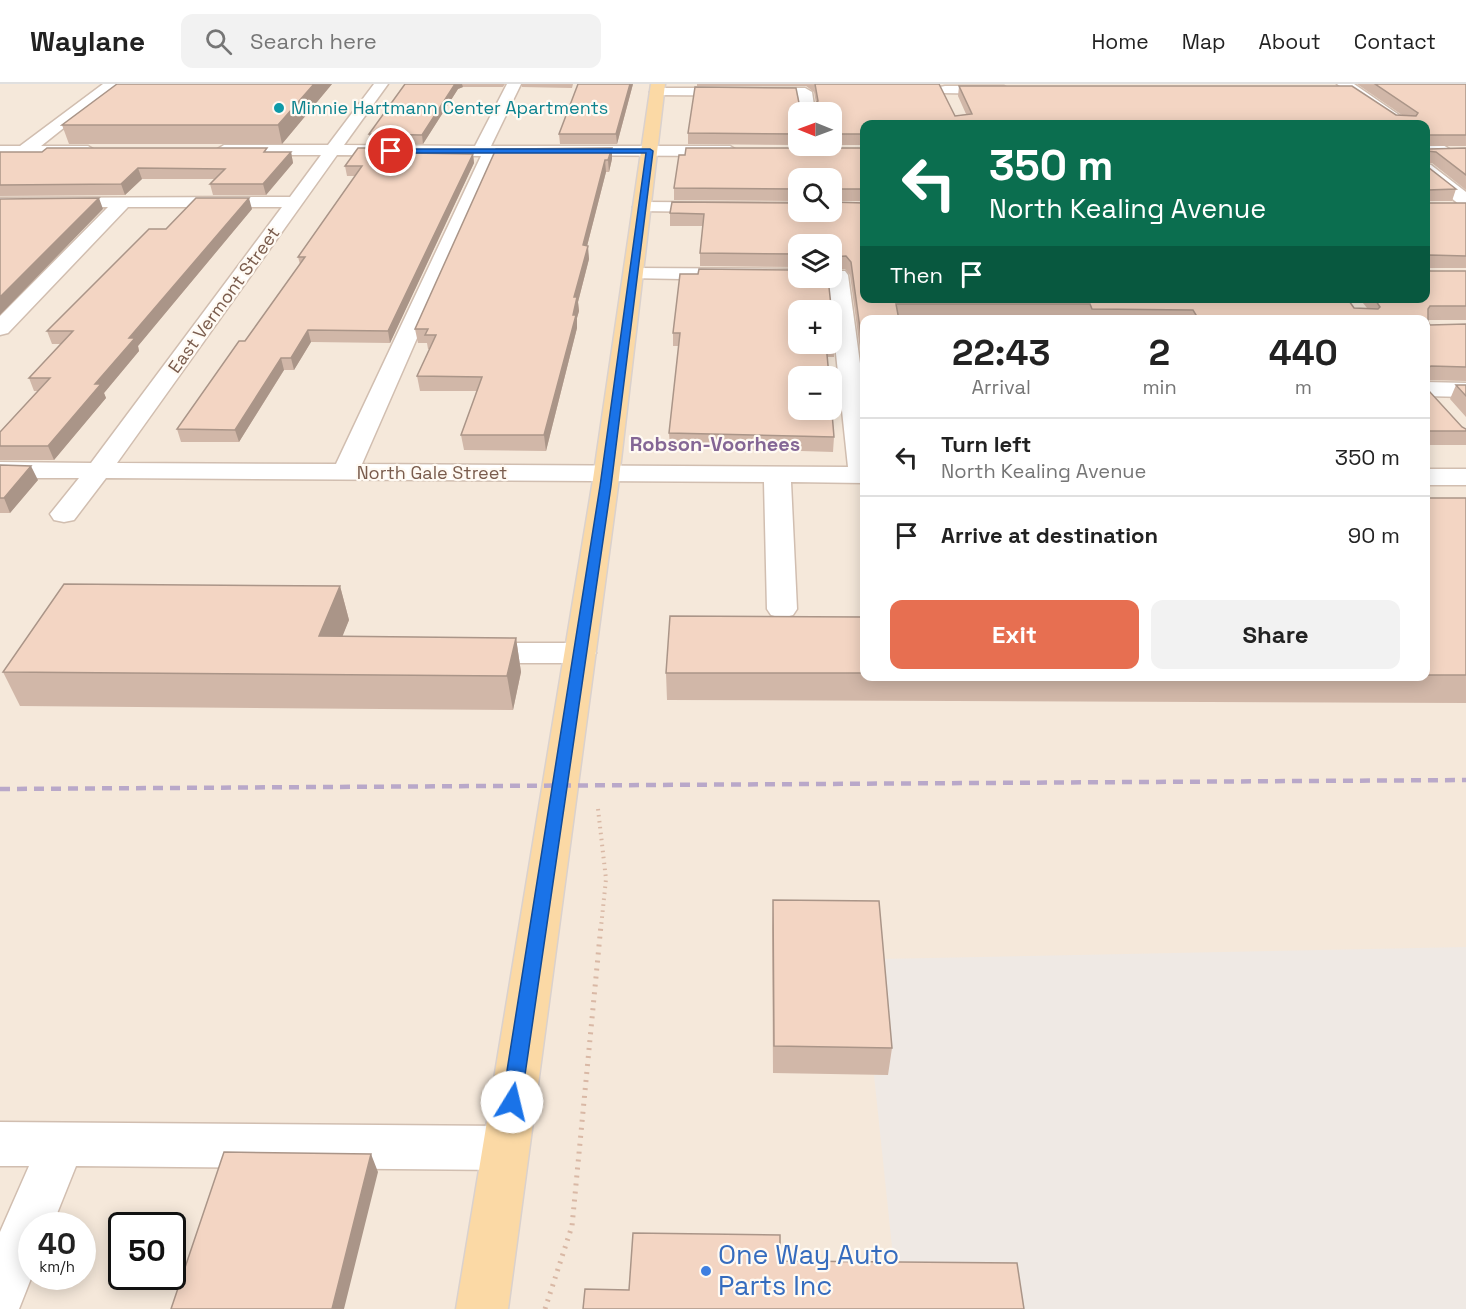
<!DOCTYPE html>
<html lang="en">
<head>
<meta charset="utf-8">
<style>
	:root { --surface:#fff; --page:#f2f2f2; --text:#222; --muted:#767676; --line:#e0e0e0; --accent:#e76f51 }
	body { margin:0; font-family:"Space Grotesk",sans-serif; background:var(--page); color:var(--text); height:100vh; display:flex; flex-direction:column; font-size:22px; white-space:nowrap }
	* { box-sizing:border-box; margin:0 }
	p { font-size:20px; color:var(--muted) }
	.icon { flex:none; width:33px; height:33px; fill:none; stroke:currentColor; stroke-width:2; stroke-linecap:round; stroke-linejoin:round }
	.map { position:relative; flex:1; overflow:hidden }
	.side { position:absolute; left:860px; top:231px; width:570px; height:366px; display:flex; flex-direction:column; background:var(--surface); border-radius:12px; box-shadow:0 3px 15px #0003 }
	.side>* { flex:none }
	.top-card { position:absolute; left:860px; top:36px; width:570px; height:183px; border-radius:12px; box-shadow:0 3px 15px #0003; background:#0b6e4f; color:#fff; overflow:hidden }
	.needle { width:39px; rotate:271deg }
	.buttons { position:absolute; left:788px; top:18px; display:grid; gap:12px }
	.buttons a { display:grid; place-items:center; width:54px; height:54px; border-radius:12px; background:var(--surface); box-shadow:0 3px 15px #0003; font-size:30px }
	.speed { position:absolute; left:18px; top:1128px; display:flex; gap:12px; font-size:30px; font-weight:700; text-align:center }
	.speed>* { display:grid; place-content:center; width:78px; height:78px; border-radius:50%; background:var(--surface); box-shadow:0 3px 15px #0003; line-height:1 }
	.speed small { font-size:15px; font-weight:400 }
	.speed .limit { border:3px solid #111; border-radius:9px; background:#fff; color:#111 }
	.pin { position:absolute; display:grid; place-items:center; width:51px; height:51px; color:#fff; margin:-26px; border:3px solid #fff; border-radius:50%; box-shadow:0 2px 6px #0007 }
	.me { position:absolute; width:66px; margin:-33px; rotate:9deg; stroke-linejoin:round; filter:drop-shadow(0 0 4px #0008) }
	.turn { display:flex; align-items:center; gap:21px; height:126px; padding:0 30px; font-size:27px }
	.turn .icon { width:78px; height:78px; stroke-width:2.5 }
	.turn b { display:block; font-size:42px; line-height:51px }
	.then { display:flex; align-items:center; height:57px; padding:0 30px; background:#0003; gap:12px; font-size:22px }
	.eta { display:flex; justify-content:space-evenly; align-items:center; height:102px; text-align:center }
	.eta b { font-size:36px; font-weight:600; line-height:42px }
	.button { display:flex; gap:12px; margin-top:auto; padding:12px 30px }
	.button a { flex:1; height:69px; border-radius:12px; background:var(--accent); color:#fff; font-size:24px; font-weight:600; line-height:69px; text-align:center }
	.button a+a { background:var(--page); color:var(--text) }
	ul { padding:0; list-style:none }
	li { display:flex; align-items:center; gap:18px; height:78px; padding:0 30px; border-top:2px solid var(--line) }
	li div { flex:1 }
	li b { display:block; font-size:22px }
	li em { font-style:normal }
	header { display:flex; align-items:center; gap:36px; box-sizing:border-box; height:84px; padding:0 30px; background:var(--surface); border-bottom:2px solid var(--line) }
	header strong { font-size:28px }
	nav { display:flex; gap:33px; margin-inline-start:auto; font-size:21px }
	.search { width:420px; height:54px; background:var(--page); display:flex; align-items:center; gap:15px; box-sizing:border-box; padding:0 21px; border-radius:12px; color:var(--muted); font-size:22px }
	.map>svg:first-child { display:block }
	.residential { fill:#f5e8da; fill-rule:evenodd }
	.industrial { fill:#efe9e4 }
	.lines { fill:none; stroke-linecap:round; stroke-linejoin:round }
	.minor-casing { stroke:#d1beb0; stroke-width:3 }
	.major-casing { stroke:#dad1cd; stroke-width:3 }
	.path-far1 { stroke:#d9b8a5; stroke-width:4; stroke-dasharray:1.5 4.5; stroke-linecap:butt }
	.path { stroke:#d9b8a5; stroke-width:5; stroke-dasharray:2 6; stroke-linecap:butt }
	.minor { fill:#fff; fill-rule:evenodd }
	.major { fill:#fbd9a5; fill-rule:evenodd }
	.rail { stroke:#b9a8c9; stroke-width:4.5; stroke-dasharray:10 7; stroke-linecap:butt }
	.wall { fill:#d1b7a8; fill-rule:evenodd }
	.shaded-wall { fill:#aa9588 }
	.building { fill:#f3d5c3; stroke:#aa9588; stroke-width:1.5 }
	.route { fill:#1a73e8; stroke:#114b97; stroke-width:1.5 }
	.culture-dot { fill:#0f9aa8; stroke:#fffaf3; stroke-width:2 }
	.shop-dot { fill:#3f7fe0; stroke:#fffaf3; stroke-width:2 }
	.labels { text-anchor:middle; stroke-width:4.5; stroke-linejoin:round; paint-order:stroke }
	.far-culture-label { font-size:18px; fill:#0d838f; stroke:#fffaf3; text-anchor:start }
	.far-street-label { font-size:18px; fill:#7a5c4d; stroke:#fffaf3 }
	.far-neighbourhood-label { font-size:20px; font-weight:bold; fill:#846695; stroke:#fffaf3 }
	.near-shop-label { font-size:27px; fill:#366cbe; stroke:#fffaf3; text-anchor:start }
</style>
</head>
<body>
<header>
<strong>Waylane</strong>
<div class="search"><svg class="icon" aria-label="search" viewBox="0 0 24 24"><circle cx="10" cy="10" r="6"/><path d="M15 15l6 6"/></svg>Search here</div>
<nav><a>Home</a><a>Map</a><a>About</a><a>Contact</a></nav>
</header>
<div class="map">
<svg width="1466" height="1225" viewBox="0 0 1466 1225">
	<rect width="100%" height="100%" fill="#fdf6ec"/>
	<path class="residential" d="M0,0H1466V1225H0ZM798,28H831V62H798ZM864,40H1425V214H864ZM798,94H831V128H798ZM798,160H831V194H798ZM798,226H831V260H798ZM864,236H1425V592H864ZM798,292H831V326H798ZM32,1142H82V1192H32ZM122,1142H172V1192H122Z"/>
	<path class="industrial" d="M1466,863V1225H1013L896,1201L874,991H888L878,875Z"/>
	<g class="lines">
		<g class="minor-casing">
			<path id="minor" d="M103,0H119L41,62H88L96,67L94,70L28,72L20,75L13,72H0V62H20Z
				M374,0H388L344,61L475,62L507,0H521L491,62H730L738,67L730,72L497,71L362,380L848,383L828,194H831V187H845L848,191L864,309V399L791,398L797,525L793,531L782,534L771,531L767,525L764,398L106,394L74,436L64,438L54,436L50,430L79,394H0V378L91,379L282,123H128L8,249L0,251V232L108,123L0,124V114L290,113L321,71H224L216,66L224,61H328ZM337,71L481,72L336,380L117,379Z
				M1337,0H1354L1412,40H1394Z
				M945,2H1004L1011,6L1004,10L940,9L938,6L940,3Z
				M657,4H805L812,8L815,28H800L798,12L652,11L650,8Z
				M1425,50L1451,66L1453,69L1451,72H1439L1425,62Z
				M1425,80L1431,81L1466,108V122L1460,121L1425,93Z
				M642,118L798,119V128H805L798,129L636,127L633,123L636,119Z
				M634,184L798,185V194H806L798,197L627,194L624,190L627,186Z
				M1425,298L1466,299V313L1425,312Z
				M1425,385H1466V401H1425Z
				M472,559H580L591,562L596,569L591,576L580,579H472L461,576L456,569L461,562Z
				M0,1038L505,1042L522,1049L528,1064L522,1079L505,1086L76,1082L52,1142H32V1192L19,1225H0V1148L29,1082H0Z"/>
		</g>
		<g class="major-casing">
			<path id="major" d="M651,0H665L618,402L508,1225H456L592,402Z"/>
		</g>
		<path class="path-far1" d="M598,725L606,795L601,843"/>
		<path class="path" d="M545,1225L572,1142L601,841"/>
		<use href="#minor" class="minor"/>
		<use href="#major" class="major"/>
		<path class="rail" d="M0,705L1466,696"/>
	</g>
	<path class="wall" d="M332,0L282,60H69L62,41Z
		M405,0H505L503,3H463L458,5L423,60H370L369,50Z
		M521,0H573L572,4L522,3Z
		M633,0L617,60H560L559,50Z
		M697,0H939L955,32L966,30L958,12L959,2L1402,31L1357,0H1466V62H1427L1429,65L1466,64V106L1432,79H1428V83L1456,105L1452,117H1428V119H1466V184H1428L1430,187H1466V236H1428V238L1430,241L1466,240V297L1429,296V307L1462,343L1466,345V361H1425V236H1088L1087,233H899L864,236V273H861L850,191L845,185H831V160H798V183L700,182V169L703,142H670V129L672,118L1354,224H1367L1359,214H1425L864,40V61H831V28H798V61L688,60V49L799,19H816L814,8L806,2H697Z
		M413,64L414,69L473,70L474,79L390,259L311,258L294,286H284L239,358H181L177,345L245,257L300,180L298,173L355,92H347L345,82Z
		M864,64V117H831L798,94V117L674,116V104Z
		M496,65L612,75L609,88H606L587,162L589,175L578,218L579,227L577,234V244L546,367L464,366L461,351L477,307H420L417,292L430,265H428L427,259H418L415,245Z
		M0,68H291L293,79L266,111H213L210,100L214,95H142L125,111L0,112Z
		M252,125L138,262L139,267L104,309L106,314L54,376H0V348L38,307H34L29,294L61,260H52L47,247L166,145Z
		M699,185L798,186V194H828L835,259L834,273H827L829,292H798V326H831V317L834,353L833,368L670,363L669,349L679,262H673V249L680,190H698ZM798,226H831V260H798Z
		M1456,301H1466V333L1450,315Z
		M0,381L38,396L10,429H0Z
		M1425,414H1466V619L667,616L666,589L864,533V592H1425Z
		M340,502L349,536L342,552L516,554L521,588L513,626L20,622L3,588Z
		M773,816L892,964L888,991L773,989L772,844Z"/>
	<path class="shaded-wall" d="M314,0H332L282,60L278,41Z
		M455,0H462L463,3L458,5L423,60L422,51Z
		M630,0H633L617,60L616,50Z
		M612,64V75L609,88L608,76Z
		M291,68L293,79L266,111L263,100Z
		M473,70L474,79L390,259L388,247Z
		M605,76L606,88L584,174L583,161Z
		M138,84L142,95L125,111L121,100Z
		M99,114L103,125L0,231V213Z
		M249,114L252,125L138,262L139,267L104,309L106,314L54,376L48,362L129,254Z
		M588,162L589,175L578,218L579,227L577,234V244L546,367L544,351L573,231L574,213Z
		M308,246L311,258L294,286L291,274Z
		M281,274L284,286L239,358L235,346Z
		M31,382L38,396L10,429L4,414Z
		M340,502L349,536L329,586L319,552Z
		M516,554L521,588L513,626L507,592Z
		M371,1070L378,1088L344,1225H332Z"/>
	<path class="building" d="M117,0H314L278,41H62Z
		M405,0H455L422,51L369,50Z
		M578,0H630L616,50H559Z
		M815,0H939L955,32L972,30L959,2H1352L1396,31L1416,32L1418,29L1375,0H1466V51H1429L1427,53V63L1429,65L1466,64V91L1436,68L1427,67L1428,83L1456,105L1428,106V119H1466V172L1430,171L1427,173L1428,185L1430,187H1466V222H1430L1428,225V238L1430,241L1466,240V283L1431,282L1428,284L1429,307L1462,343L1466,345V347H1425V236H1199L1193,226L1092,225L1090,220H896L899,236H864V259H862L851,178L846,172L831,173V160H798V170L700,169L704,130L670,129L672,118L798,119V128H831V118L864,119V214H1347L1354,224L1378,225L1380,223L1374,214H1425V40H864V50H831V28H798V50L688,49L695,3L796,4L799,19L815,20L818,17Z
		M47,64H267L264,68H291L263,100H210L225,85L138,84L121,100L0,101V68H42Z
		M358,64H413L410,69L473,70L388,247L308,246L291,274H281L235,346L177,345L239,257H245L305,173H298L362,82H345Z
		M612,64L608,76H605L583,161L588,162L574,213H577L573,231H576L544,351H461L482,293L417,292L436,251H425L428,245H415L496,65Z
		M686,64H864V105H832L831,107V94H798V105L674,104L679,71H685Z
		M99,114L0,213V115Z
		M196,114H249L129,254H135L95,300H101L48,362H0V348L50,294H29L73,247H47L149,145H166Z
		M699,185L798,186V194H828L835,259H831V226H798V260H826L829,292H798V326H831V317L834,353L669,349L680,249H673L680,190H698Z
		M1456,301H1466V312Z
		M0,381L31,382L4,414H0Z
		M1425,414H1466V591H1425Z
		M64,500L340,502L319,552L516,554L507,592L3,588Z
		M670,532L864,533V589H666Z
		M773,816L879,817L892,964L774,962Z
		M224,1068L371,1070L332,1225H171Z
		M633,1149L780,1151V1177L1017,1179L1024,1225H583L585,1205L629,1206Z"/>
	<path class="route" d="M388,65H650L653,67L611,402L521,1018L518,1024L512,1027L505,1024L502,1018L600,402L646,69H391Z"/>
	<circle class="culture-dot" cx="279" cy="24" r="6"/>
	<circle class="shop-dot" cx="706" cy="1187" r="6"/>
	<g class="labels">
		<g class="far-culture-label">
			<text x="291" y="30">Minnie Hartmann Center Apartments</text>
		</g>
		<g class="far-street-label">
			<text transform="translate(224 216) rotate(-54)" y="6">East Vermont Street</text>
			<text x="432" y="395">North Gale Street</text>
		</g>
		<g class="far-neighbourhood-label">
			<text x="715" y="367">Robson-Voorhees</text>
		</g>
		<g class="near-shop-label">
			<text x="718" y="1180">One Way Auto<tspan x="718" dy="31">Parts Inc</tspan></text>
		</g>
	</g>
</svg>
<div class="buttons">
<a><svg class="needle" viewBox="-14 -14 28 28"><path d="M0-13l5 13h-10z" fill="#e53935"/><path d="M0 13l5-13h-10z" fill="#767676"/></svg></a>
<a><svg class="icon" aria-label="search" viewBox="0 0 24 24"><circle cx="10" cy="10" r="6"/><path d="M15 15l6 6"/></svg></a>
<a><svg class="icon" aria-label="layers" viewBox="0 0 24 24"><path d="M12 4l9 5-9 5-9-5zM3 14l9 5 9-5"/></svg></a>
<a>+</a>
<a>−</a>
</div>
<div class="speed"><div>40<small>km/h</small></div><div class="limit">50</div></div>
<div class="pin" style="left:391px;top:67px;background:#d93025"><svg class="icon" aria-label="arrive" viewBox="0 0 24 24"><path d="M6 21V4h12l-3 4 3 4H6"/></svg></div>
<svg class="me" style="left:512px;top:1018px" viewBox="-20 -20 40 40"><circle r="19" fill="#fff"/><path d="M0-13L10 11 0 6-10 11z" fill="#1a73e8"/></svg>
<div class="top-card">
<div class="turn"><svg class="icon" aria-label="left" viewBox="0 0 24 24"><path d="M17 20v-9H6M10 6l-5 5 5 5"/></svg><div><b>350 m</b>North Kealing Avenue</div></div>
<div class="then">Then<svg class="icon" aria-label="arrive" viewBox="0 0 24 24"><path d="M6 21V4h12l-3 4 3 4H6"/></svg></div>
</div>
<section class="side">
<div class="eta">
<div><b>22:43</b><p>Arrival</p></div>
<div><b>2</b><p>min</p></div>
<div><b>440</b><p>m</p></div>
</div>
<ul>
<li><svg class="icon" aria-label="left" viewBox="0 0 24 24"><path d="M17 20v-9H6M10 6l-5 5 5 5"/></svg><div><b>Turn left</b><p>North Kealing Avenue</p></div><em>350 m</em></li>
<li><svg class="icon" aria-label="arrive" viewBox="0 0 24 24"><path d="M6 21V4h12l-3 4 3 4H6"/></svg><div><b>Arrive at destination</b></div><em>90 m</em></li>
</ul>
<div class="button"><a>Exit</a><a>Share</a></div>
</section>
</div>
</body>
</html>
